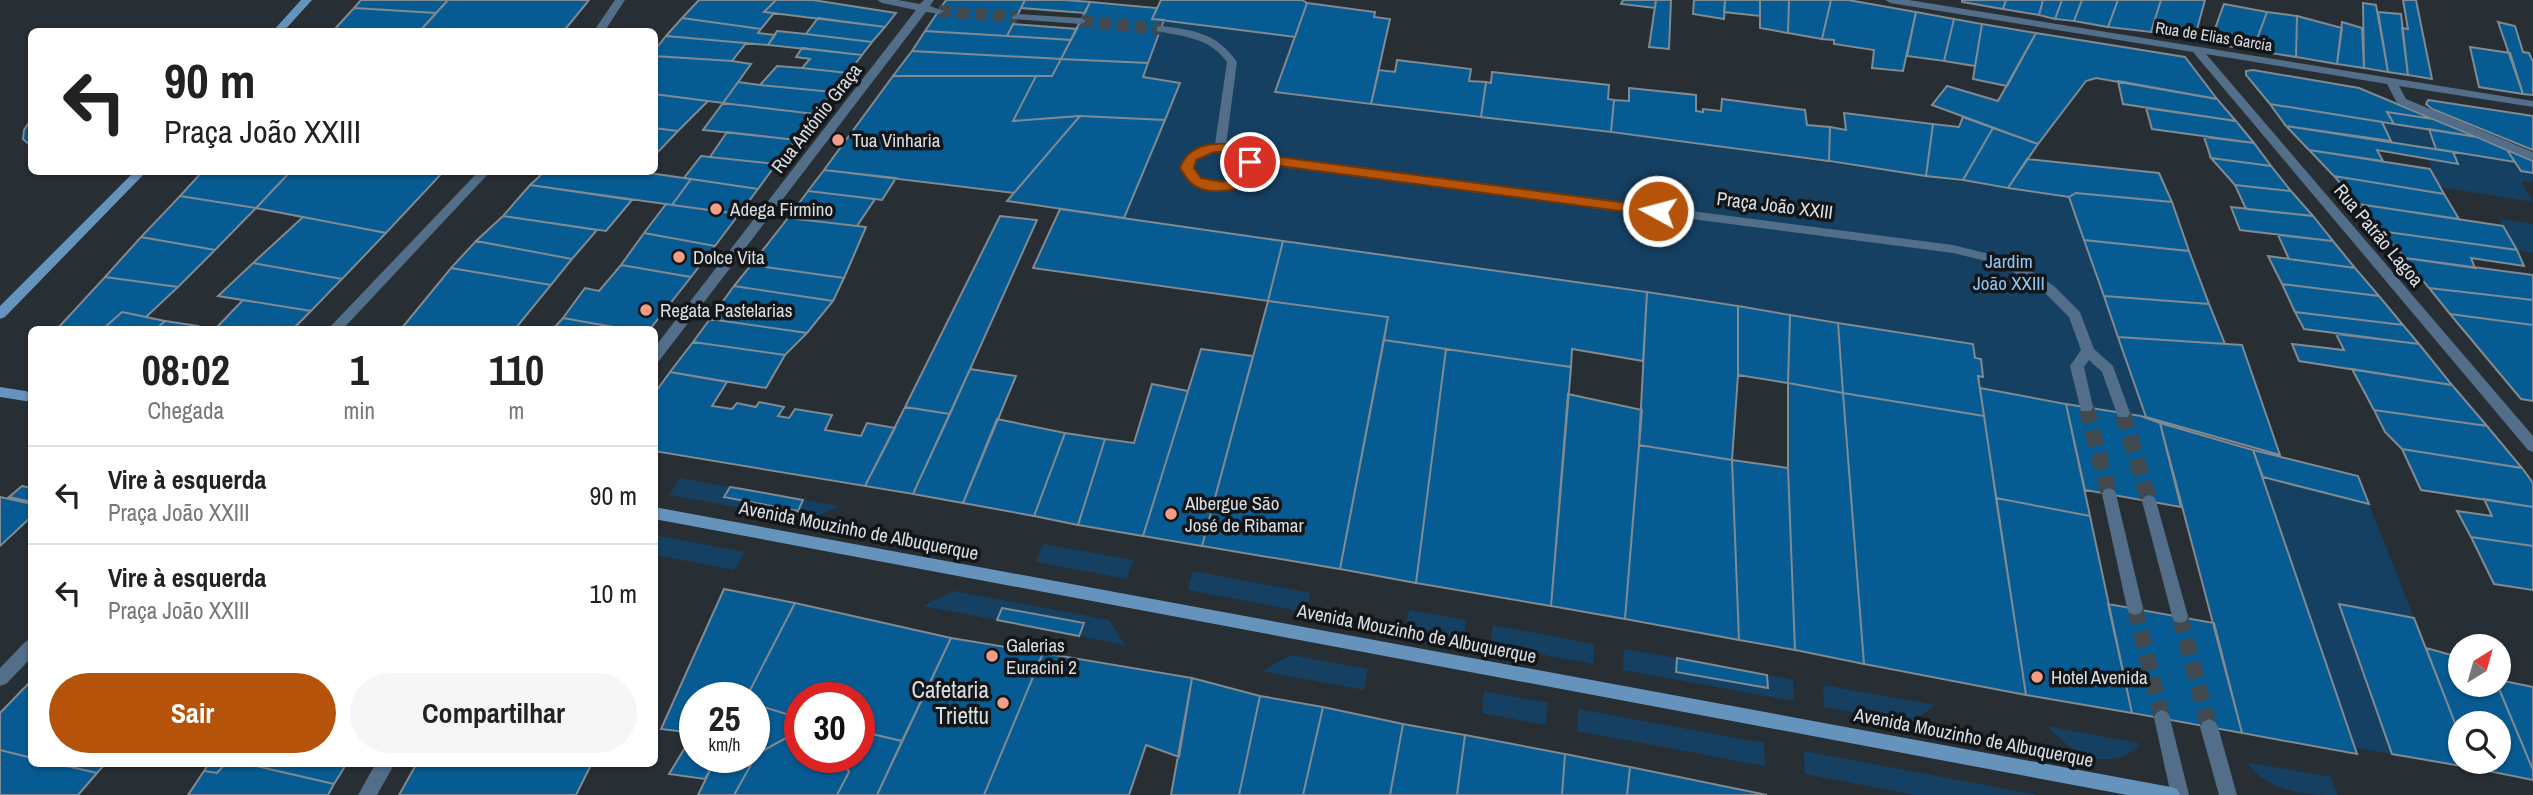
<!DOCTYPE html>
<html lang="pt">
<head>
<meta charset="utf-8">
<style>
	:root { --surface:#fff; --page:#f6f6f6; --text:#222; --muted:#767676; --line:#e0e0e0; --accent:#b45309 }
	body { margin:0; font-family:"Archivo Narrow",sans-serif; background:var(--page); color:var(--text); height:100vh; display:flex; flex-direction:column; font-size:26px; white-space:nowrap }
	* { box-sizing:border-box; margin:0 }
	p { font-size:23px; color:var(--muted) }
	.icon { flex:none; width:38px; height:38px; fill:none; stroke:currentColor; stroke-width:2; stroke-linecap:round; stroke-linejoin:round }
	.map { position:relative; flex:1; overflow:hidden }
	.side { position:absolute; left:28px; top:326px; width:630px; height:441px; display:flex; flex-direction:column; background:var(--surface); border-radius:10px; box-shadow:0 2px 5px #0004 }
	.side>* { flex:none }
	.guide { position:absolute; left:28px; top:28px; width:630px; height:147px; border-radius:10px; box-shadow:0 2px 5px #0004; background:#fff; color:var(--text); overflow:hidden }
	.needle { width:46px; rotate:37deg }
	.controls { position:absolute; left:2448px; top:634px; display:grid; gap:14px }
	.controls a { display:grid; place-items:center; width:63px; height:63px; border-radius:50%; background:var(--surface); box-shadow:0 2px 5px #0004; font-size:35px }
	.speed { position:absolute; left:679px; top:682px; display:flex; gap:14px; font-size:35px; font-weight:700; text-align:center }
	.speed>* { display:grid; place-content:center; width:91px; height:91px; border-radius:50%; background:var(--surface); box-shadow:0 2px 5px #0004; line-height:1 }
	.speed small { font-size:18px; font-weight:400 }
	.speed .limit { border:10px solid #d22; background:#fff; color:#111 }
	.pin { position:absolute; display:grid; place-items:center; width:60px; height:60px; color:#fff; margin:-30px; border:4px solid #fff; border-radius:50%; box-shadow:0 2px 7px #0007 }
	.me { position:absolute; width:77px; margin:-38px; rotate:277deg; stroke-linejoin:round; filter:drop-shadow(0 0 5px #0008) }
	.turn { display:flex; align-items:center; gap:24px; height:147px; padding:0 21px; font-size:32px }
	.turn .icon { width:91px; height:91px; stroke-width:2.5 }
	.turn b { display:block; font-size:49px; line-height:60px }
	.eta { display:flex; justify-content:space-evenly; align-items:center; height:119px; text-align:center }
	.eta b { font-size:42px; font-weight:800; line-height:49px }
	.action { display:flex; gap:14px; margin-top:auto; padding:14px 21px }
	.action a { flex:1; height:80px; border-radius:42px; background:var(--accent); color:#fff; font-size:28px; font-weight:800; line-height:80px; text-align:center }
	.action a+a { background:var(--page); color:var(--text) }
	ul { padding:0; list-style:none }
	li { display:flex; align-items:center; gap:21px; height:98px; padding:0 21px; border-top:2px solid var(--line) }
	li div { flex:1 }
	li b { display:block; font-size:26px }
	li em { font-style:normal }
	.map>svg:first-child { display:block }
	.green { fill:#154062 }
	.building { fill:#065b93; stroke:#818991; stroke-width:2 }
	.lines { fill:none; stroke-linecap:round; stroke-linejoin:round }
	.street-tunnel-far1 { stroke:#42494e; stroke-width:12; stroke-dasharray:12 6; stroke-linecap:butt }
	.street-tunnel { stroke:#42494e; stroke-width:16; stroke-dasharray:16 8; stroke-linecap:butt }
	.street { fill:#526e88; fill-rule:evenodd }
	.secondary { fill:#6593bb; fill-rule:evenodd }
	.route { fill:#b45309; stroke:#753606; stroke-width:2; fill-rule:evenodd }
	.poi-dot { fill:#f49e87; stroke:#131619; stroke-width:2.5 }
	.labels { text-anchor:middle; stroke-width:7; stroke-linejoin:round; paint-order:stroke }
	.far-street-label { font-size:16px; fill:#dadfe3; stroke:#131619 }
	.street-label { font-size:19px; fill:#dadfe3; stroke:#131619 }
	.poi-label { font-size:19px; fill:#dadfe3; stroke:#131619; text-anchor:start }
	.park-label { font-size:19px; fill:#90c5f4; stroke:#131619 }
	.near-poi-label { font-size:23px; fill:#dadfe3; stroke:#131619; text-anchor:end }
</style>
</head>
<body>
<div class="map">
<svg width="2533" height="795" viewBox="0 0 2533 795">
	<rect width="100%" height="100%" fill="#272e34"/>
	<path class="green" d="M1164,20L1295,37L1276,92L1611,132L2069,197L2146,417L1980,388L1978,376L1983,377L1981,359L1975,358L1972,344L1647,292L1124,218L1179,84L1143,77Z
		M2382,122L2429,129L2436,149L2391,141Z
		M2453,152L2515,162L2521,171L2533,173V182L2521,181L2533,202L2440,187L2427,158L2458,163Z
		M2499,219L2533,224V253L2517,250Z
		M2263,477L2369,504L2414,618L2339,604L2392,754L2355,748Z
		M680,478L730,487L724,497L797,511L803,500L839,506L809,520L669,495Z
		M654,535H655L745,552L734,570L655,555Z
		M1043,544L1133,560L1127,579L1036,562Z
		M1193,571L1311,593L1305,612L1188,590Z
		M954,591L1109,620L1125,645L1079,636L1083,623L1002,608L997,620L923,606Z
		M1409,610L1466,620L1464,641L1405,630Z
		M1493,625L1594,644L1593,664L1490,645Z
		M1624,649L1677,658V672L1767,688V675L1793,680L1794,701L1623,670Z
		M1291,655L1368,669L1364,690L1262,671Z
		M1823,685L1935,705L1911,723L1824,707Z
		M1484,691L1548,703L1545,725L1482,713Z
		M1578,709L1764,743L1765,766L1577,731Z
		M2046,726L2139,743C2129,763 2092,763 2075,751C2065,744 2056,734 2046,726Z
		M1804,751L2038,795H1914L1805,774Z
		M2246,762L2331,777L2337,795C2301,795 2270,792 2246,762Z"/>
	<path class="building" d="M361,0H448L436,13L354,8Z
		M448,0H589L563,32H419Z
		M699,0H776L764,12L774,13L761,29L682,18Z
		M776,0H813L896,13L885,27L764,12Z
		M946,0H1025L1007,36L925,31Z
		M1025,0H1065L1090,2L1085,13L1021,8Z
		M1161,0H1302L1307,3L1295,37L1152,19Z
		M1623,0H1656L1655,8L1621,4Z
		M1656,0H1671L1669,49L1649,47Z
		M1694,0H1725L1724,19L1693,14Z
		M1725,0H1760V16L1724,12Z
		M1760,0H1789L1788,33L1760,28Z
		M1789,0H1831L1822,39L1788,33Z
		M1831,0H1848L1916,12L1903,71L1872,68L1874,50L1834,44V40L1822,39Z
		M1962,0H2006L2003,9L1962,2Z
		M2006,0H2043L2039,15L2003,9Z
		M2043,0H2062L2055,19L2039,15Z
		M2062,0H2082L2074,21L2055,19Z
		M2082,0H2118L2108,27L2074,21Z
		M2118,0H2161L2151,32L2108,27Z
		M2161,0H2205L2194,40L2151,32Z
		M2403,0H2416L2432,79L2408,75L2402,28L2408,29Z
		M1090,2L1157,8L1152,19L1164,20L1148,63L1061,59Z
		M1307,3L1375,12L1374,17L1390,19L1371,104L1275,92Z
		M2363,3L2376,5L2388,72L2364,68Z
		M2224,4L2267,12L2253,50L2227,46L2212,37Z
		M354,8L436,13L419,32H332Z
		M1916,12L1954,19L1944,61L1907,56Z
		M2267,12L2297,16L2296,57L2253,50Z
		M2378,12L2401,14L2408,75L2388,72Z
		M2297,16L2342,28L2337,64L2296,57Z
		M682,18L761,29L758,33L775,35L768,45L666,36Z
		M818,18L885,27L872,42L806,34Z
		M1954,19L1982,24L1975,66L1944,61Z
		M2342,22L2362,28L2364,68L2337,64Z
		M2498,22L2515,26L2523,52L2529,53L2533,62V95L2523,94Z
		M1013,24L1077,29L1071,40L1007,36Z
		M1982,24L2036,33L2007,86L1973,79Z
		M777,31L806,34L872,42L862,55L768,45Z
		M925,31L1007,36L1071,40L1061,59L912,51Z
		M2036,33L2185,57L2217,99L2096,78L2086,81L2038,144L1932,105L1947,86L1998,101Z
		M666,36L746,43L732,61L654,56V51Z
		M2470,47L2510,53L2523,94L2479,87Z
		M802,48L862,55L848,73L802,68L810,59L796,57Z
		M912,51L1061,59L1052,76H893Z
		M654,56L732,61L751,64L723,103L654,94Z
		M1061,59L1148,63L1143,77L1180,83L1165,120L1080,116L1013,121L1036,76H1052Z
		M1397,60L1471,69L1469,81L1486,82L1481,117L1371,104L1379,70L1395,72Z
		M777,66L802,68L848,73L833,92L760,85Z
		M2253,70L2359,88L2433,119L2387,112L2394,124L2270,104L2246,75V71Z
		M1492,72L1609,85L1608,99L1614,100L1611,132L1481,117L1486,82L1491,83Z
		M893,76H1036L1013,121L1080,116L1014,193L824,170Z
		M2118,81L2217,99L2236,121L2123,104Z
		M738,82L760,85L833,92L815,114L723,103Z
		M1629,88L1696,95V111L1703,112V109L1721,111L1722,99L1805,110L1807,125L1830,127L1829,161L1611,132L1614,100L1629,101Z
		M654,94L708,101L678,131L654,128Z
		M2428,100L2533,116V150L2432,109L2426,104Z
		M723,103L815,114L796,140L703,130Z
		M2270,104L2382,122L2391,141L2286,126Z
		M2146,108L2236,121L2254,143L2152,129Z
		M2387,112L2433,119L2477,137L2394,124Z
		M1844,113L1933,124L1926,176L1829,161L1830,127L1846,130Z
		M1080,116L1165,120L1124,218L1007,201Z
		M1963,117L1993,128L1963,180L1926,176L1933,124L1959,127Z
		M32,118V147L23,139L24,130Z
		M2286,126L2453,152L2458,164L2377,150L2383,161L2309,150Z
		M654,128L678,131L658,152L654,151Z
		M1993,128L2038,144L2008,188L1963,180Z
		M2429,129L2477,137L2507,150L2515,162L2436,149Z
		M727,132L796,140L776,164L710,157Z
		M2204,137L2254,143L2271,166L2211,158Z
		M2309,150L2430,169L2444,194L2334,176Z
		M2507,150L2533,161V173L2521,171Z
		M701,156L710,157L776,164L758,189L684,178Z
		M2211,158L2271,166L2291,191L2235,185Z
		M2027,159L2159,173L2172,202L2076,193L2069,197L2008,188Z
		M824,170L896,178L882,200L808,191Z
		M202,172H290L256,208L180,196Z
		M290,172H443L386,233L256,208Z
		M544,172H642L691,179L672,205L530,185Z
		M2334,176L2444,194L2459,219L2358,204Z
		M691,179L758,189L739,214L672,205Z
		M530,185L632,200L606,231L503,216Z
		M2235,185L2291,191L2313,216L2246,209Z
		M808,191L875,199L857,226L788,218Z
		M2076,193L2172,202L2189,251L2084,240L2069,197Z
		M180,196L256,208L215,250L141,237Z
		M666,204L672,205L739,214L715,246L644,233Z
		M2358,204L2503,226L2517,250L2380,231Z
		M2231,207L2313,216L2333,241L2240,230Z
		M1060,209L1283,241L1268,301L1033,268Z
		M503,216L597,230L572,259L476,241Z
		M1000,216L1037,220L950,414L905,407Z
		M303,217L386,233L342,279L253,263Z
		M788,218L866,227L844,278L751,265Z
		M2380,231L2517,250L2524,266L2471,258L2475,268L2405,258Z
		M644,233L715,246L691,277L621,265Z
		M2278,235L2333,241L2355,268L2289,259Z
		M141,237L215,250L178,287L105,277Z
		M2084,240L2189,251L2209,304L2104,296Z
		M476,241L572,259L551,285L451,268Z
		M1283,241L1647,292L1643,361L1572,349L1571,367L1384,340L1388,317L1268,301Z
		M2268,256L2355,268L2379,296L2282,284Z
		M2405,258L2533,275V300L2429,288Z
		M253,263L342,279L311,311L218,296Z
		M621,265L691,277L650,329H625L563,318L585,288L599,291Z
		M751,265L844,278L833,301L734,286Z
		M451,268L551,285L515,329H401Z
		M105,277L178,287L146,317L122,312L103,329H57Z
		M2282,284L2379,296L2403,325L2295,312Z
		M734,286L833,301L807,333L710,319Z
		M2429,288L2533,300V325L2450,314Z
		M1647,292L1738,306V375L1732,460L1639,445Z
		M2104,296L2209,304L2225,344L2118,337Z
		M243,300L311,311L293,329H215Z
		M1268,301L1388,317L1340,569L1202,546Z
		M1738,306L1790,315L1788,383L1738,375Z
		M122,312L146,317L165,321L156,329H103Z
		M2295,312L2403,325L2419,344L2304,329Z
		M2450,314L2533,325V401L2521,399Z
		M1790,315L1838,323L1843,393L1788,383Z
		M563,318L625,329H553Z
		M710,319L807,333L785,355L693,342Z
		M165,321L198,326L196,329H156Z
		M1838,323L1973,344L1975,358L1981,359L1983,377L1978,376L1984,416L1843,393Z
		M2336,334L2419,344L2452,385L2299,361L2292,344L2344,350Z
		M2118,337L2242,345L2280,455L2146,417Z
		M1384,340L1446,349L1416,583L1340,569Z
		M693,342L785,355L766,388L670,372Z
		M1201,349L1253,356L1202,546L1143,536Z
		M1446,349L1571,367L1551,606L1416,583Z
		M970,369L1016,376L963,503L913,494Z
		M2352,369L2452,385L2487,426L2374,410Z
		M670,372L727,382L712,406L732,409L737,403L756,407L759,402L784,407L778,416L789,418L795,409L832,415L825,430L861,436L867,423L895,428L865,486L654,451V394Z
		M1788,383L1843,393L1864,664L1795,650L1788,468Z
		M1152,384L1188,391L1143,536L1078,525L1105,439L1134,443Z
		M1980,388L2066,404L2090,516L1996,498Z
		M1843,393L1984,416L2026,695L1864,664Z
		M1568,394L1642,410L1625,619L1551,606Z
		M2066,404L2141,416L2160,423L2181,507L2085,490Z
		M905,407L950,414L913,494L865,486Z
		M2374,410L2487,426L2522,468L2402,449L2385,432Z
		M997,419L1065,433L1034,516L963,503Z
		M2160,423L2253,450L2357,754L2242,733Z
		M1065,433L1105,439L1078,525L1034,516Z
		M1639,445L1732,460L1739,640L1625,619Z
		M2402,449L2522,468L2533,483V507L2421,490Z
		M2253,450L2358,476L2369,504L2263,477Z
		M1732,460L1788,468L1795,650L1739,640Z
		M22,486L32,488V502L9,497Z
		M730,487L748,490L803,500L798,511L724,497Z
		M0,497L32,504V516L0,546Z
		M1996,498L2090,516L2132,713L2026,695Z
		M2484,499L2533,507V546L2471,537L2457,511L2492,516Z
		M2471,537L2533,546V590L2494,584Z
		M724,589L795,603L746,698H695V758H716L705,779L669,774L694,733L661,729Z
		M795,603L951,638L902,741L859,731V698H800V758H842L849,772L837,795H734L757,754L797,732L796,717L754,704V698H746Z
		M2108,604L2214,623L2242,733L2132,713Z
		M2339,604L2414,618L2460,736V761H2471L2473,768L2392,754Z
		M1002,608L1084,623L1079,636L997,620Z
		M951,638L1043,653L984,795H877Z
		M2426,648L2455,656L2460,670V684H2497L2533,770V780L2473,768L2471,761H2499V723H2460V736Z
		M1043,653L1192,678L1179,757L1146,745L1129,795H984Z
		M1677,658L1767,675L1768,688L1676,672Z
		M1192,678L1260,696L1239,795H1171Z
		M32,680V758L0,750V713Z
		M2499,680L2533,687V770L2497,684Z
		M1260,696L1323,707L1303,795H1239Z
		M754,704L796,717L797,732L757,754L734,795H698L716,758H754Z
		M1323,707L1403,724L1390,795H1303Z
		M1403,724L1465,735L1457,795H1390Z
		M859,731L902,741L877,795H837L849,772L842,758H859Z
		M1465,735L1565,754L1562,795H1457Z
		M0,750L32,758V763H54L97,773L78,795H0Z
		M1565,754L1630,767L1627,795H1562Z
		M54,763H106L97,773Z
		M209,763H226L217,773L204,771Z
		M226,763H243L334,784L328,795H188L204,771L217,773Z
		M243,763H347L334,784Z
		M417,763H592L576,795H399Z
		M1630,767L1767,795H1627Z"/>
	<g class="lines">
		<path class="street-tunnel-far1" d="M939,11L1017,17
			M1081,21L1161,29"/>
		<path class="street-tunnel" d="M2086,407L2109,494
			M2123,413L2149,501
			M2135,608L2162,718
			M2180,616L2209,727"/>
		<path class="street" d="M615,0H625L604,32H593Z
			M877,0H898L920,4L924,0H934L930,6L944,11L939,14L926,12L659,361L654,363V348L916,10L882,3Z
			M1885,0H1909L2533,101V107L2399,86L2406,99L2533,152V160L2397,103L2387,84L2206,54L2533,436V452L2528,450L2193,52L1890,3Z
			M1017,14L1081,18L1086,21L1081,24L1013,19L1012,17Z
			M1161,26C1194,30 1217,33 1237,62L1226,145L1250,154L1953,245L1989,254L2025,267L2054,286L2080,312L2094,349L2113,366L2130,413L2128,417H2118L2102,372L2089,360L2084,367L2093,407L2091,411H2081L2070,366L2081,350L2069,317L2044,292L2015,273L1982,260L1953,253L1254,162L1256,166C1241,199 1198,199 1181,168L1192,151L1215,144L1227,62C1209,37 1184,37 1157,31V27ZM1213,151L1229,152L1242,159L1244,166C1234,187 1205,189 1193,168C1197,158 1202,153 1213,151Z
			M478,172H490L343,329H328Z
			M2109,488L2114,490L2116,494L2143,608L2141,613L2135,615L2129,613L2127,608L2102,494L2104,490Z
			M2149,495L2154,497L2156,501L2188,616L2186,621L2180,623L2174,621L2172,616L2142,501L2144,497Z
			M32,639V657L6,684L0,686V668L26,641Z
			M2162,710L2168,713L2170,718L2189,795H2171L2154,718L2156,713Z
			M2209,719L2215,722L2218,727L2237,795H2219L2200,727L2203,722Z
			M376,763H395L377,795H358Z"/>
		<path class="secondary" d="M301,0H312L283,32H272Z
			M134,172H146L5,317L0,319V306Z
			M0,387L32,392V402L0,397Z
			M654,507L2171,787L2177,789L2180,795H2127L654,519Z"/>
	</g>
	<path class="route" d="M1228,144L1250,153L1658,207L1665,211L1658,216L1256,163C1255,168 1255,175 1252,179C1239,193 1203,196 1190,182C1186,178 1183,172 1180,168C1188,146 1208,143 1228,144ZM1214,152H1226L1243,161L1241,174L1223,182L1201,178L1194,168L1196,160Z"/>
	<g class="poi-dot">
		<circle cx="838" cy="140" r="7"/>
		<circle cx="716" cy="209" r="7"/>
		<circle cx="679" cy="257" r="7"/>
		<circle cx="646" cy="310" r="7"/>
		<circle cx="1171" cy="514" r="7"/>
		<circle cx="992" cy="656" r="7"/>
		<circle cx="2037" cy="677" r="7"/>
		<circle cx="1003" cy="703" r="7"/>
	</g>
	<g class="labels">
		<g class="far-street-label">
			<text transform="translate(2214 36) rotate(9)" y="6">Rua de Elias Garcia</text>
		</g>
		<g class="street-label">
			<text transform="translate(816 118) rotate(-52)" y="7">Rua António Graça</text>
			<text transform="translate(1775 205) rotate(7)" y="7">Praça João XXIII</text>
			<text transform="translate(2379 235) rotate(50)" y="7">Rua Patrão Lagoa</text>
			<text transform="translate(859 530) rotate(11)" y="7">Avenida Mouzinho de Albuquerque</text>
			<text transform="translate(1417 633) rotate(11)" y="7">Avenida Mouzinho de Albuquerque</text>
			<text transform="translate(1974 737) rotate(11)" y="7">Avenida Mouzinho de Albuquerque</text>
		</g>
		<g class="poi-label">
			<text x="852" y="147">Tua Vinharia</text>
			<text x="730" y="216">Adega Firmino</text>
			<text x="693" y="264">Dolce Vita</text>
			<text x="660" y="317">Regata Pastelarias</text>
			<text x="1185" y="510">Albergue São<tspan x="1185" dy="22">José de Ribamar</tspan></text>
			<text x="1006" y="652">Galerias<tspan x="1006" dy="22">Euracini 2</tspan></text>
			<text x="2051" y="684">Hotel Avenida</text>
		</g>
		<g class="park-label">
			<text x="2009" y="268">Jardim<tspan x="2009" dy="22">João XXIII</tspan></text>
		</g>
		<g class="near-poi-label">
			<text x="989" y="698">Cafetaria<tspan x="989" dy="26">Triettu</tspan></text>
		</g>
	</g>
</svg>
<div class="controls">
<a><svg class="needle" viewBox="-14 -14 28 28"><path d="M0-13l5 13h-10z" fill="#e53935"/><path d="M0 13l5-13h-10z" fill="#767676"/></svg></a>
<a><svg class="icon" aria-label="search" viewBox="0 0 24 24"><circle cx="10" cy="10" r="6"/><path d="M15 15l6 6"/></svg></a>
</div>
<div class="speed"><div>25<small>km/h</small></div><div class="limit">30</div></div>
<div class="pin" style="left:1250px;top:162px;background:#d93025"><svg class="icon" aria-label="arrive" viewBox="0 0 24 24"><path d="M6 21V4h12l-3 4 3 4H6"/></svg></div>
<svg class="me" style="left:1658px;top:211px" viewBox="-20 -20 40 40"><circle r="17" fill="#b45309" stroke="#fff" stroke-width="3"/><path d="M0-11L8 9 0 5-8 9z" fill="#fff"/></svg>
<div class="guide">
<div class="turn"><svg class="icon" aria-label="left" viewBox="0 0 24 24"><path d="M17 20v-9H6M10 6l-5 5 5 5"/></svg><div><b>90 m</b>Praça João XXIII</div></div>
</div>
<section class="side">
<div class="eta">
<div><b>08:02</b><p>Chegada</p></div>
<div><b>1</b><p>min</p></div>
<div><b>110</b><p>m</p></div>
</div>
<ul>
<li><svg class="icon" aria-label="left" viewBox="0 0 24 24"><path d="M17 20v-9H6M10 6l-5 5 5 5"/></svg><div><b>Vire à esquerda</b><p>Praça João XXIII</p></div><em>90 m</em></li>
<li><svg class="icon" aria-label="left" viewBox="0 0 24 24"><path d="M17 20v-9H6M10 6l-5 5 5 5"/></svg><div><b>Vire à esquerda</b><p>Praça João XXIII</p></div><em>10 m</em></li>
</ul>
<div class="action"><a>Sair</a><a>Compartilhar</a></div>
</section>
</div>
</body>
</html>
